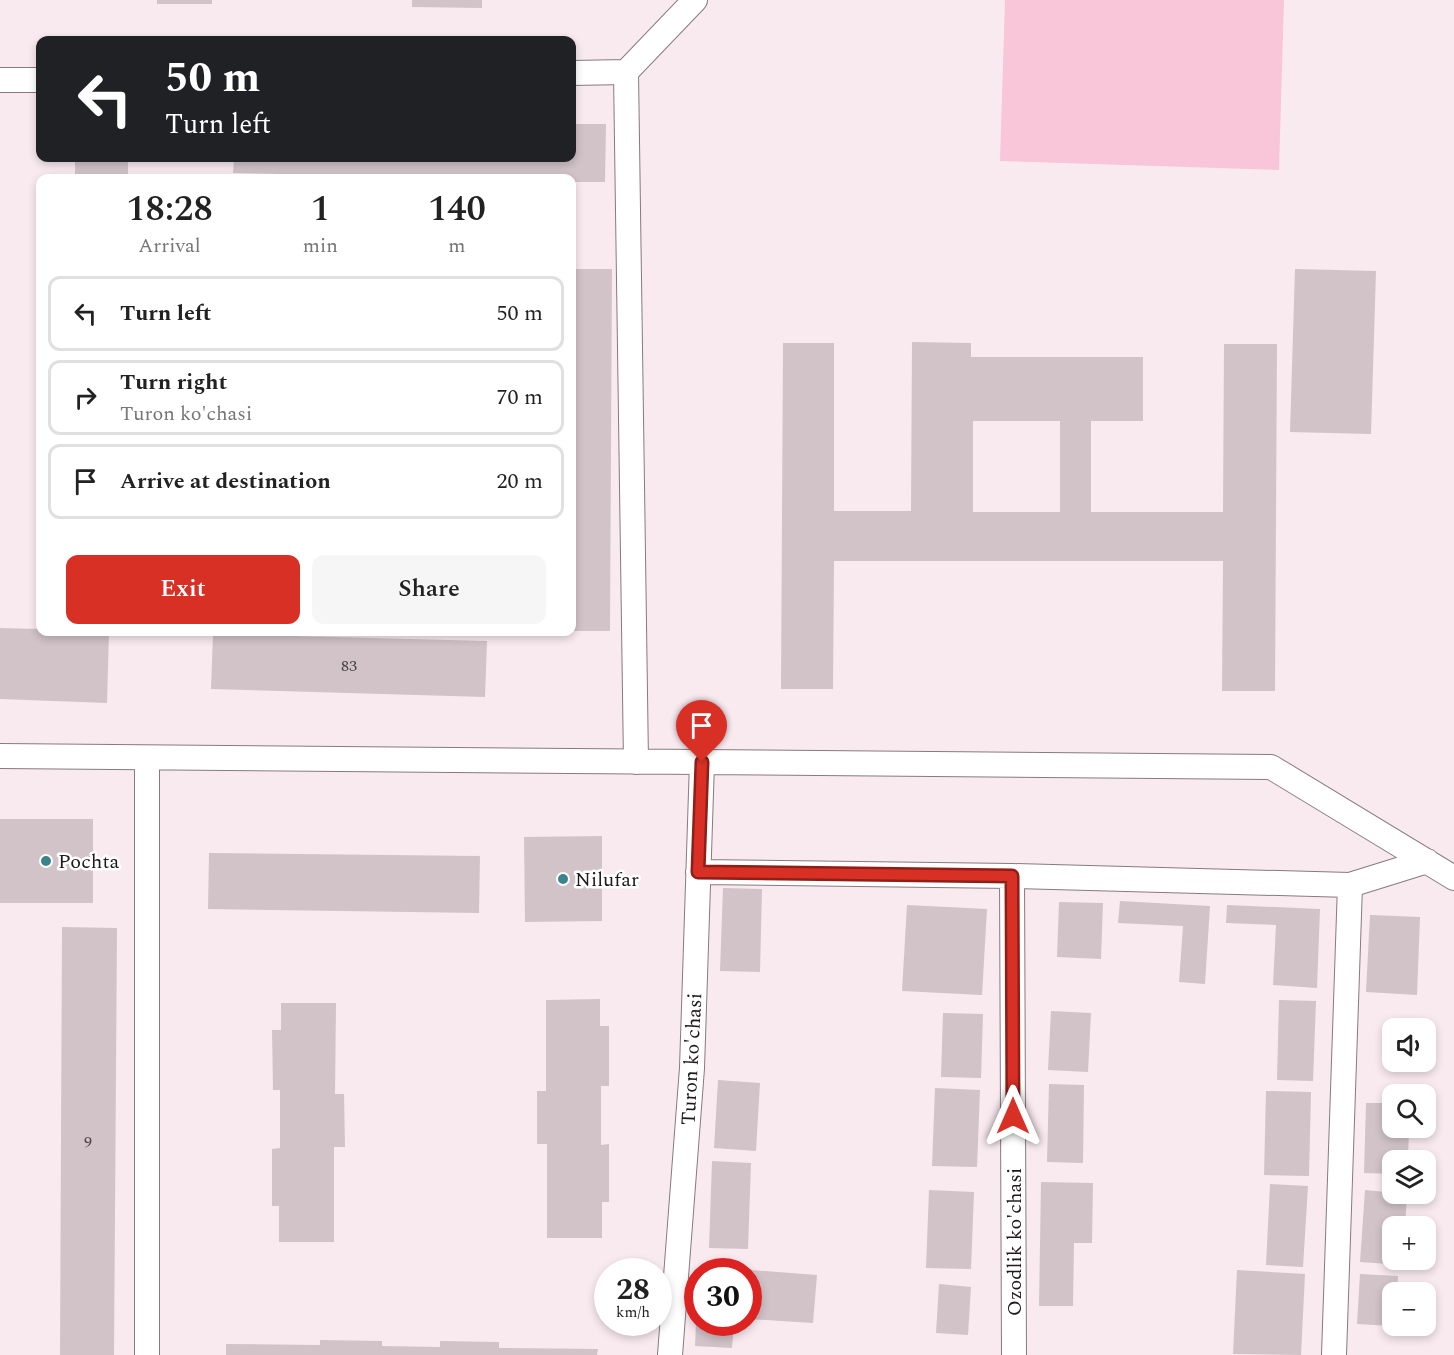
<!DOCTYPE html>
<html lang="en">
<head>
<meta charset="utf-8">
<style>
	:root { --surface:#fff; --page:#f6f6f6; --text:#222; --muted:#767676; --line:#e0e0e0; --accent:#d93025 }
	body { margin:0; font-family:Spectral,serif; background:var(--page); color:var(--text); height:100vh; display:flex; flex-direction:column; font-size:22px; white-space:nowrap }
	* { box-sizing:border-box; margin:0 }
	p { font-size:20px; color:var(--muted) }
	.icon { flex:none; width:33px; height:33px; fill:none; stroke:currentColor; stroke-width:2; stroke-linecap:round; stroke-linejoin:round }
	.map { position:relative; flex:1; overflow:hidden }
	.sheet { position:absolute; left:36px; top:174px; width:540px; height:462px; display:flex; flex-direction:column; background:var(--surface); border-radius:12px; box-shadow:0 3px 9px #0003 }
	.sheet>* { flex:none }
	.guide { position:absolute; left:36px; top:36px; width:540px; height:126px; border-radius:12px; box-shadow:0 3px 9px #0003; background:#202124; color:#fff; overflow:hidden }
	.fabs { position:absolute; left:1382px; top:1018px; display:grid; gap:12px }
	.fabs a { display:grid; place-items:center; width:54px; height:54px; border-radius:12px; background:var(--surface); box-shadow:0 3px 9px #0003; font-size:30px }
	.speed { position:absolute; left:594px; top:1258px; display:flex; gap:12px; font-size:30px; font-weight:700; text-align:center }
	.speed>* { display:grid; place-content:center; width:78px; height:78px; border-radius:50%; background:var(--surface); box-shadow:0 3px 9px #0003; line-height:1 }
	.speed small { font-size:15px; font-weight:400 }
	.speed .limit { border:9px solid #d22; background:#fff; color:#111 }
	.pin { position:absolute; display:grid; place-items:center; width:51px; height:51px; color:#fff; margin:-62px -26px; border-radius:50% 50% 50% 0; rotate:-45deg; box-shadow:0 0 6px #0007 }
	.pin .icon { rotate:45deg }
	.me { position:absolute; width:66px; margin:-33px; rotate:0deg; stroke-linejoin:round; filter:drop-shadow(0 0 4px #0008) }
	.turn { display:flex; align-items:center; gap:21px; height:126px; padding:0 30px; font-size:27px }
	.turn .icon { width:78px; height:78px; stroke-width:2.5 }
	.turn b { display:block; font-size:42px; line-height:51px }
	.eta { display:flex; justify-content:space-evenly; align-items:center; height:102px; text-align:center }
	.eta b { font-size:36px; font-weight:600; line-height:42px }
	.cta { display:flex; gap:12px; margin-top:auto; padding:12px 30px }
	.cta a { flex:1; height:69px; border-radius:12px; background:var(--accent); color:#fff; font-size:24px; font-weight:600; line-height:69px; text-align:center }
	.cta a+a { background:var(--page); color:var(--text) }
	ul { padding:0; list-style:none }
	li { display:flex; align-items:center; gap:18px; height:75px; margin:0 12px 9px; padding:0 18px; border:3px solid var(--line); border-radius:12px }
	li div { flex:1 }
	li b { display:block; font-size:22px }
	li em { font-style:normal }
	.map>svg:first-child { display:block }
	.green { fill:#f9c5d8 }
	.building { fill:#d1c3c8; fill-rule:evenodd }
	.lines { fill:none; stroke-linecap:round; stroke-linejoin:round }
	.street-casing { stroke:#877a7f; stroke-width:26 }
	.street { stroke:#fff; stroke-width:24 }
	.route-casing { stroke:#8d1f18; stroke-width:15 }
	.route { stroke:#d93025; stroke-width:10 }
	.poi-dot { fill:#3c848b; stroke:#fff; stroke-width:2 }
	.labels { text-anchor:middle; stroke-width:5; stroke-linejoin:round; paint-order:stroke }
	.number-label { font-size:16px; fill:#4b4446 }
	.poi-label { font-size:20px; fill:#1e191b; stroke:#fff; text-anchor:start }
	.street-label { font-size:20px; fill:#1e191b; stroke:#fff }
</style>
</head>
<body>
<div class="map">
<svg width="1454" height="1355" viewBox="0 0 1454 1355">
	<rect width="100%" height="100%" fill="#f9eaf0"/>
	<path class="green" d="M1005,0H1284L1279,170L1000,161Z"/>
	<path class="building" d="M157,0H212V4H157Z
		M412,0H482V8L412,7Z
		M572,124H606L605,182H572V178L391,177V178H332V175L233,173L234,158H572Z
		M75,158H128V178H75Z
		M572,269H612L610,631H572Z
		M1295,269L1376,271L1371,434L1290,432Z
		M912,342L971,343V357H1143V421H1091V512H1223L1224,344H1277L1275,691H1222L1223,561H834L833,689H781L783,343H834V511H911ZM973,421H1060V512H973Z
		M0,628L40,629V632H109L107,703L0,699Z
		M213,634L487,641L485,697L211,689Z
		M0,819H93V903H0Z
		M602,836V921L525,922L524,837Z
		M209,853L480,856L479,913L208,909Z
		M723,888L762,889L760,972L720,971Z
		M1120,901L1210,906L1205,984L1179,982L1183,926L1118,923Z
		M1059,902L1103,903L1101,959L1057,957Z
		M907,905L987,909L982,995L902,991Z
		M1227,905L1320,909L1317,988L1273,985L1276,925L1226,923Z
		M1370,915L1420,917L1417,995L1366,992Z
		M62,927L117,928L114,1355H60Z
		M600,999V1026H609V1086H601V1145L609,1144V1202H602V1238H547V1144H537V1091H546V1000Z
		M1279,1000L1316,1001L1313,1081L1277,1080Z
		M281,1003H336L335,1094H344L345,1147H334V1242H279V1206H272V1149L280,1148V1090H273L272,1030H281Z
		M1051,1011L1091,1013L1088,1072L1048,1070Z
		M943,1013L983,1014L981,1078L941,1077Z
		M718,1080L760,1083L756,1151L714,1148Z
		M1049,1084L1084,1085L1083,1163L1047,1162Z
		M935,1088L980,1090L977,1167L932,1166Z
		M1266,1091L1311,1092L1309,1176L1264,1175Z
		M1366,1103H1392V1128H1409L1408,1161H1392V1174L1364,1173Z
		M712,1161L751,1163L748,1249L709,1248Z
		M1041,1182L1093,1183L1092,1243H1074L1073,1306H1039Z
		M1270,1184L1308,1186L1303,1267L1266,1265Z
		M929,1190L974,1192L971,1269L926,1268Z
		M1365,1190L1407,1194L1405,1227H1392V1260H1402V1265L1360,1262Z
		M701,1266L817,1275L813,1323L748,1319V1272H700Z
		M1237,1270L1305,1274L1301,1355L1233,1354Z
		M1360,1274L1398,1276L1397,1293H1392V1326L1357,1324Z
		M939,1284L971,1287L968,1335L936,1333Z
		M696,1323H734L732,1348L695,1346Z
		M320,1340L382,1341V1346L440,1347V1341L499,1342V1348L598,1349L597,1355H226V1344L320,1345Z"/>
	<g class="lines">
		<g class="street-casing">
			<path id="street" d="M626,72L636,762
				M572,73L626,72L695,0
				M0,80H40
				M0,756L1271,767L1454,878
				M698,872L1012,876L1350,885L1427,861
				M1012,876L1014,1355
				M147,1355V758
				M670,1355L692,1068L702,762
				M1334,1355L1350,885"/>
		</g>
		<use href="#street" class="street"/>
	</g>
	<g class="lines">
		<g class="route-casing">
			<path id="route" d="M702,762L698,872L1012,876L1013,1116"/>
		</g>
		<use href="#route" class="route"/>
	</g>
	<g class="poi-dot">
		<circle cx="46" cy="861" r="6"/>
		<circle cx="563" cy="879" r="6"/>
	</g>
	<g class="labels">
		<g class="number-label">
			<text x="349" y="671">83</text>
			<text x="88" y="1147">9</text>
		</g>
		<g class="poi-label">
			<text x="58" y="868">Pochta</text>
			<text x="575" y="886">Nilufar</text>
		</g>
		<g class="street-label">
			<text transform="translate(691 1059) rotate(-87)" y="7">Turon ko'chasi</text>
			<text transform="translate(1014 1242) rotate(-90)" y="7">Ozodlik ko'chasi</text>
		</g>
	</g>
</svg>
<div class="fabs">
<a><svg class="icon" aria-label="sound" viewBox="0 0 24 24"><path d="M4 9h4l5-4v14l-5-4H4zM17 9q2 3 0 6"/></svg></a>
<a><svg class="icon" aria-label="search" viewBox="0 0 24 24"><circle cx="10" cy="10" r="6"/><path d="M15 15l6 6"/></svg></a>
<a><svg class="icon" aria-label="layers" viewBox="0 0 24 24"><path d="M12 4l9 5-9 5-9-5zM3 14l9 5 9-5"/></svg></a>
<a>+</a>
<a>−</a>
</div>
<div class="speed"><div>28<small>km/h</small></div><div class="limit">30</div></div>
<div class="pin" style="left:702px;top:762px;background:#d93025"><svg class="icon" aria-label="arrive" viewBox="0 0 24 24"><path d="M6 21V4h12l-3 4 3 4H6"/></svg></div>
<svg class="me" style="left:1013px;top:1116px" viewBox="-20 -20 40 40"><path d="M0-17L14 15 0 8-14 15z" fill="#d93025" stroke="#fff" stroke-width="4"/></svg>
<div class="guide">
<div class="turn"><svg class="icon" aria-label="left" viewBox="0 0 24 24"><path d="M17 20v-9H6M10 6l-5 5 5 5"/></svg><div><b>50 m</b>Turn left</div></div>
</div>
<section class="sheet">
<div class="eta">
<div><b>18:28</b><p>Arrival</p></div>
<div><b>1</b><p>min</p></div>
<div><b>140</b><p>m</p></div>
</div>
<ul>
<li><svg class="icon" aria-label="left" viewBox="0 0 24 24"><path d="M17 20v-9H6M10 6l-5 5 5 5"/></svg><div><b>Turn left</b></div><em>50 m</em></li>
<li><svg class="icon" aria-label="right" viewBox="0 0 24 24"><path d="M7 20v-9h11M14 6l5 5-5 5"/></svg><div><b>Turn right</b><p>Turon ko'chasi</p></div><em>70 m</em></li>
<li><svg class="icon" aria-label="arrive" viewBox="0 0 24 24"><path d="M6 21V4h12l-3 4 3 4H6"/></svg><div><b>Arrive at destination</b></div><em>20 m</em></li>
</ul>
<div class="cta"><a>Exit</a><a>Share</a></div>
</section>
</div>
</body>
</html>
